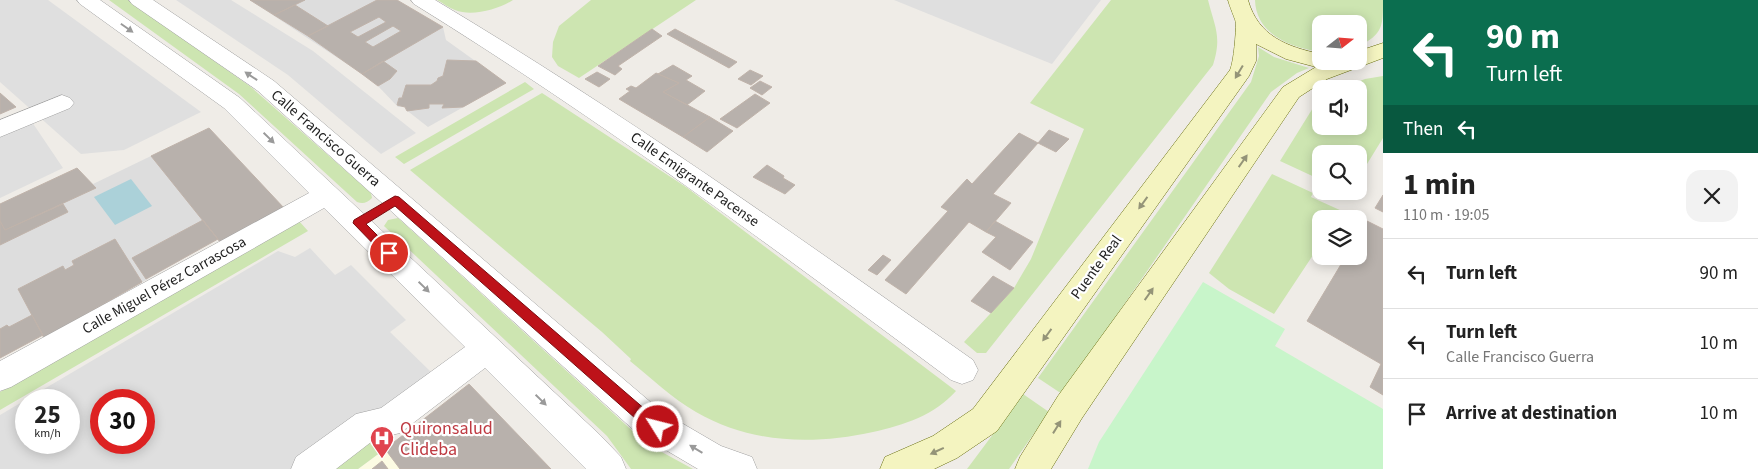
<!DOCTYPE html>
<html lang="en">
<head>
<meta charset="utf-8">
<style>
	:root { --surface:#fff; --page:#f2f2f2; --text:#222; --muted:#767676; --line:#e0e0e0 }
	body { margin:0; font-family:"Source Sans 3",sans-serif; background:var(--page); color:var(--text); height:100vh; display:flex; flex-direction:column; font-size:19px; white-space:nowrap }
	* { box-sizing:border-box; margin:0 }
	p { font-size:16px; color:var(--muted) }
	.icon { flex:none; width:28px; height:28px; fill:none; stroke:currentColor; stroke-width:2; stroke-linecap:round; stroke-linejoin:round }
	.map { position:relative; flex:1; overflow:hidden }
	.drawer { display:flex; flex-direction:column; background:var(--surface); width:375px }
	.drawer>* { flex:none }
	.hud { background:#0b6e4f; color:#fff; overflow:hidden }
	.needle { width:32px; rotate:73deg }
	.controls { position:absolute; left:1312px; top:15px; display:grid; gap:10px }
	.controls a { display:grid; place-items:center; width:55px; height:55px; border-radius:10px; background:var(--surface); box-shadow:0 2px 12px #0003; font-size:25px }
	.speed { position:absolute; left:15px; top:389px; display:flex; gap:10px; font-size:25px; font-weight:700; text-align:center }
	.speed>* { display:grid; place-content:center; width:65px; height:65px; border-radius:50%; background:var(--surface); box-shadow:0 2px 12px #0003; line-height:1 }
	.speed small { font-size:12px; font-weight:400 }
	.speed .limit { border:8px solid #d22; background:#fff; color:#111 }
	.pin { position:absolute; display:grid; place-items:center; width:42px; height:42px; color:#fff; margin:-21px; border:2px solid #fff; border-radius:50%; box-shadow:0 1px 5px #0007 }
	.me { position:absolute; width:55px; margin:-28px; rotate:306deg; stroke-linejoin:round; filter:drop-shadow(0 0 4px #0008) }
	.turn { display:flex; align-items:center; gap:18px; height:105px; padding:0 20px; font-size:22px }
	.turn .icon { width:65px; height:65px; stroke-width:2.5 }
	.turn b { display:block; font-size:35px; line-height:42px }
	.then { display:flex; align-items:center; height:48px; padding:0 20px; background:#0003; gap:10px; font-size:19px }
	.round { display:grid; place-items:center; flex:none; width:52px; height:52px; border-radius:15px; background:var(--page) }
	.overview { display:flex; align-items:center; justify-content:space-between; height:85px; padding:0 20px }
	h1 { font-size:30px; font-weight:700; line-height:38px }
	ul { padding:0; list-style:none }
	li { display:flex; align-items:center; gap:15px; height:70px; padding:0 20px; border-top:1px solid var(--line) }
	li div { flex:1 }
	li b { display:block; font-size:19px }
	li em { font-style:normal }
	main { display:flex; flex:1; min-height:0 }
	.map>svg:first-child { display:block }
	.residential { fill:#ddd }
	.education { fill:#fcfbe3 }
	.grass { fill:#cde5b1 }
	.park { fill:#c8f5ca }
	.parking { fill:#dfdfdf; fill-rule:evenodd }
	.water { fill:#abd1d9 }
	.building { fill:#b8b1ac; stroke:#c0b3aa; fill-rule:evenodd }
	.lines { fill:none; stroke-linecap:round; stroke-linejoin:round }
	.street-casing { stroke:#a0a0a0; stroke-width:1 }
	.secondary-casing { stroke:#686e0f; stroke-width:1 }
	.street { fill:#fff; fill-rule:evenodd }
	.secondary { fill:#f4f4c0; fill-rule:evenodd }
	.oneway { fill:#9a9a9a }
	.oneway2 { fill:#949478 }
	.route { fill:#bd1219; stroke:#7b0c10 }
	.labels { text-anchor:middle; stroke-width:4.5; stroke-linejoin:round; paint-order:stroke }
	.street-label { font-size:15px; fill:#1f1f1f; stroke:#fff }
	.near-health-label { font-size:18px; fill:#be3a42; stroke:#fff; text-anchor:start }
</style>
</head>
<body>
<main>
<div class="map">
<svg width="1383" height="469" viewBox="0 0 1383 469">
	<rect width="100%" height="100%" fill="#efece7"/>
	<path class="residential" d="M250,0H397L443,27L446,40L506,83L428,127L405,109V107H398L378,86L362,74Z
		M209,128L284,208L218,239L44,338L43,335L0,358V204L77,168L93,184Z"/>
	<path class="education" d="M385,449L400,469H358Z"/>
	<path class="grass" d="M109,0H128L251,87L371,193L372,198C367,203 363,204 357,202L239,94Z
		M437,0H513C499,9 472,17 455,10C449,8 443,3 437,0Z
		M591,0H696L579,78L558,66L552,57L553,42L559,26Z
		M1111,0H1208C1215,28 1222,36 1213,65L986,353H977L964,342L1014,288L1031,259L1084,129L1030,103Z
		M1255,0H1383C1383,26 1383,34 1359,46V24H1321V52C1292,48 1256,35 1255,0Z
		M1258,47L1274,57L1309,68L1297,73L1271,92L1062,394L1038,378L1251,82L1259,56Z
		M1383,76V138L1359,177V154H1321V180L1280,161L1316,103L1321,100V126H1359V89H1339L1365,79Z
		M525,82L534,89L404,164L395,157Z
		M542,93L686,187L956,391C935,415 904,425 873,432C813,445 751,444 696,412C672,398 652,379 630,361L631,359L602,332L410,170Z
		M1272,174L1313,193L1311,197L1342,211L1337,219H1321V243L1274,314L1229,289L1209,273Z
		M398,218L647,444L693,469H631L607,436L384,226L388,220Z
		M299,221L308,231L0,410V392Z
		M1023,394L1049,412L1009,469H967Z
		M370,429L385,449L358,469H316Z"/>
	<path class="park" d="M1203,282L1285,329L1275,346L1383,409V469H1088L1099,442Z"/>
	<path class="parking" d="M0,0H48L201,112L124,150L81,154L0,82Z
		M176,0H231L313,51L416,133L381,154L288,75Z
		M894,0H1101L1052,64Z
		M32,122L63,168L0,198V136Z
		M310,248L335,275L351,265L406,320L390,332L432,373L299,469H0V415L278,251L295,257ZM26,400H69V442H26ZM101,400H144V442H101Z"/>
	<path class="water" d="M131,179L152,206L115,225L94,197Z"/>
	<path class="building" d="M250,0H305L274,15Z
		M377,0H397L443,27L362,74L308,36ZM379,17L386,22L358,37L350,32ZM393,26L401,31L373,47L365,42Z
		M295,5L328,26L308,36L274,15Z
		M652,29L662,36L618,66L622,69L615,75L598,66Z
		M675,29L737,62L729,68L667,34Z
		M447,60L476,61L506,83L463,107L442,108L444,104H429V108L407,111L405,107L397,105L399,98H402L406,85H431L437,81L438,78L443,76Z
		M383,61L397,71L390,79L378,86L362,74Z
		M673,65L692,76L686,80L705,91L687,105L663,92L679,83L658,74Z
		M750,70L763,76L751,85L738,79Z
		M597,72L610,79L599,87L585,79Z
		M656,73L679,83L663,92L710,117L683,137L619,99L630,91L626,89L631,86L636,88Z
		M760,81L772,87L762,95L750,88Z
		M0,93L16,107L0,114Z
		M755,94L770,103L737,128L720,119Z
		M710,117L733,131L707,152L683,137Z
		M209,128L284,208L220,242L151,156Z
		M1049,130L1069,139L1056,152L1038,143Z
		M1019,133L1038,143L993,194L1011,203L986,232L969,222L906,294L885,280L948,211L941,207L967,179L972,184Z
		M767,165L784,176L783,178L795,185L785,194L753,177Z
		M77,168L96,188L5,230L0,221V204Z
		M1383,195V212L1375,208Z
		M63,204L68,212L0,245V221L5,230Z
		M203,220L218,239L146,279L132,258Z
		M995,221L1033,242L1010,270L982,252L996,237L986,232Z
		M1367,221L1383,229V395L1370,387L1381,364L1307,321L1346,256H1359V235Z
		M115,239L142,282L44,338L18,289L63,266L65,270L74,265L72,261Z
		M883,255L891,260L877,275L868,270Z
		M993,276L1014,288L991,313L971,301Z
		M32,315L43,335L0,358V329L7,325L9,327Z
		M469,384L551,469H400L385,449Z
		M382,461L388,469H372Z"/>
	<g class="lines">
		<g class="street-casing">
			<path id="street" d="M77,0H100L240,98L600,435L621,457L626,469H586L485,368L400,433L375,439L336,469H291L296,457L356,414L381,408L465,347L324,208L11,387L0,391V361L309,193L224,108L80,4Z
				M129,0H153L274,81L661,411L721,446L752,457L757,469H698L637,433L258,91L132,4Z
				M411,0H435C621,111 797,236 973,360L978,370L973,380L962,384L951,380C775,249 600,119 414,4Z
				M62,95L70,98L74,103L70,108L0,137V120Z"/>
		</g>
		<g class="secondary-casing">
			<path id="secondary" d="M1228,0H1248C1258,36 1287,47 1321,54V61H1359V51L1383,43V58L1327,79L1299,97L1082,418L1051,469H1015L1020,457L1058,396L1283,87L1316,67L1286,59L1256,44V61L1249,76L997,431L957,458L934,469H880L885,457L933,436L973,409L1230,70C1234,61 1236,32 1236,23C1236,21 1229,5 1228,0Z"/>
		</g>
		<use href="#street" class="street"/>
		<use href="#secondary" class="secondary"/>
	</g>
	<defs><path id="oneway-solid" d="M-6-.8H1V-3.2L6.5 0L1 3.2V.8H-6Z" transform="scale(1.25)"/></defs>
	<g class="oneway">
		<use href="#oneway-solid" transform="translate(127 28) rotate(35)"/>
		<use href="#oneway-solid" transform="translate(251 76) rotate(-146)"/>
		<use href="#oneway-solid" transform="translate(269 138) rotate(44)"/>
		<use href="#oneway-solid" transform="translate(424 287) rotate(44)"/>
		<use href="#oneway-solid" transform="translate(541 400) rotate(44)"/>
		<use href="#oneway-solid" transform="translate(696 449) rotate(-149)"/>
	</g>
	<g class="oneway2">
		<use href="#oneway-solid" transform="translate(1239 72) rotate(121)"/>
		<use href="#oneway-solid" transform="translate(1243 161) rotate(-55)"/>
		<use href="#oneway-solid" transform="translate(1143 203) rotate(126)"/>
		<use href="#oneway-solid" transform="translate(1149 294) rotate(-55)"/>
		<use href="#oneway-solid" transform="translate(1047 335) rotate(126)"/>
		<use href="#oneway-solid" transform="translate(1057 427) rotate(-58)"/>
		<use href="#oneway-solid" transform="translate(937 451) rotate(155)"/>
	</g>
	<path class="route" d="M395,196L399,197L654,417L663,423L665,427L663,432L658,434L644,426L395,206L366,224L395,253L393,256H385L353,223L354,220Z"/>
	<defs>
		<g id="hospital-pin" transform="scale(1.25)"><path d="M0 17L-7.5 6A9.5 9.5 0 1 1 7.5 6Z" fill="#e0444e" stroke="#fff"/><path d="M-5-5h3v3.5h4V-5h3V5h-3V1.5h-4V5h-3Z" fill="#fff"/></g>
	</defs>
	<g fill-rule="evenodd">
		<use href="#hospital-pin" x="382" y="438"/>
	</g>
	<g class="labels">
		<g class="street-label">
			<text transform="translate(326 138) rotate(41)" y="5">Calle Francisco Guerra</text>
			<text transform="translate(695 179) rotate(35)" y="5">Calle Emigrante Pacense</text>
			<text transform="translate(1096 267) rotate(-54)" y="5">Puente Real</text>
			<text transform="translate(164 285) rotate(-29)" y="5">Calle Miguel Pérez Carrascosa</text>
		</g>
		<g class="near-health-label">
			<text x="400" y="434">Quironsalud<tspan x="400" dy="21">Clideba</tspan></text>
		</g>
	</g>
</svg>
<div class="controls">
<a><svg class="needle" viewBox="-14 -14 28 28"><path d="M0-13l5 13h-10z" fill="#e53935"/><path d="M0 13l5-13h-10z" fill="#767676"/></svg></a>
<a><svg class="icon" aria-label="sound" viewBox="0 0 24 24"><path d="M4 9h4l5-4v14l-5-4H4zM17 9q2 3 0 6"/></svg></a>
<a><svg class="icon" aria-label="search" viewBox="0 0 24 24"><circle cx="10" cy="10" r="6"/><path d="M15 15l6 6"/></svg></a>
<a><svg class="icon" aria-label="layers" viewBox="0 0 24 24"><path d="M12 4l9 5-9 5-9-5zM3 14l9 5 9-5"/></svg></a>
</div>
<div class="speed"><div>25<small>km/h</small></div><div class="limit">30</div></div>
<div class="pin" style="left:389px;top:253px;background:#d93025"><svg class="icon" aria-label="arrive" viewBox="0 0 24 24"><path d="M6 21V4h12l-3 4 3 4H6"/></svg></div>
<svg class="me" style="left:658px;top:427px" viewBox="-20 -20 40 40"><circle r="17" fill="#bd1219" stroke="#fff" stroke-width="3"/><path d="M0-11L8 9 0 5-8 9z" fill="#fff"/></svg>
</div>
<section class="drawer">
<div class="hud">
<div class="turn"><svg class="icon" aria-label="left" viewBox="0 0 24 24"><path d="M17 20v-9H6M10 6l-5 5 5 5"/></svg><div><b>90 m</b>Turn left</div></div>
<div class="then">Then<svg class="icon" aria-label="left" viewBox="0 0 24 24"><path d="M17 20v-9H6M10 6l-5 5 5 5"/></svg></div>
</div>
<div class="overview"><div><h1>1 min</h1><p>110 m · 19:05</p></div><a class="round"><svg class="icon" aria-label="close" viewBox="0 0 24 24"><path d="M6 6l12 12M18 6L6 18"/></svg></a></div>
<ul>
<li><svg class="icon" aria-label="left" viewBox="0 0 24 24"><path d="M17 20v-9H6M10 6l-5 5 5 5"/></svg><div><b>Turn left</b></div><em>90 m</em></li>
<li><svg class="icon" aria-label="left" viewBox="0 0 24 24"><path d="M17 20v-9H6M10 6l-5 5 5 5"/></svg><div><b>Turn left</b><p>Calle Francisco Guerra</p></div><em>10 m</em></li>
<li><svg class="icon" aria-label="arrive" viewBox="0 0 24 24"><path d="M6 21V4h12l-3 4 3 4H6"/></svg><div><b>Arrive at destination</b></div><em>10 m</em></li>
</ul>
</section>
</main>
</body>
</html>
